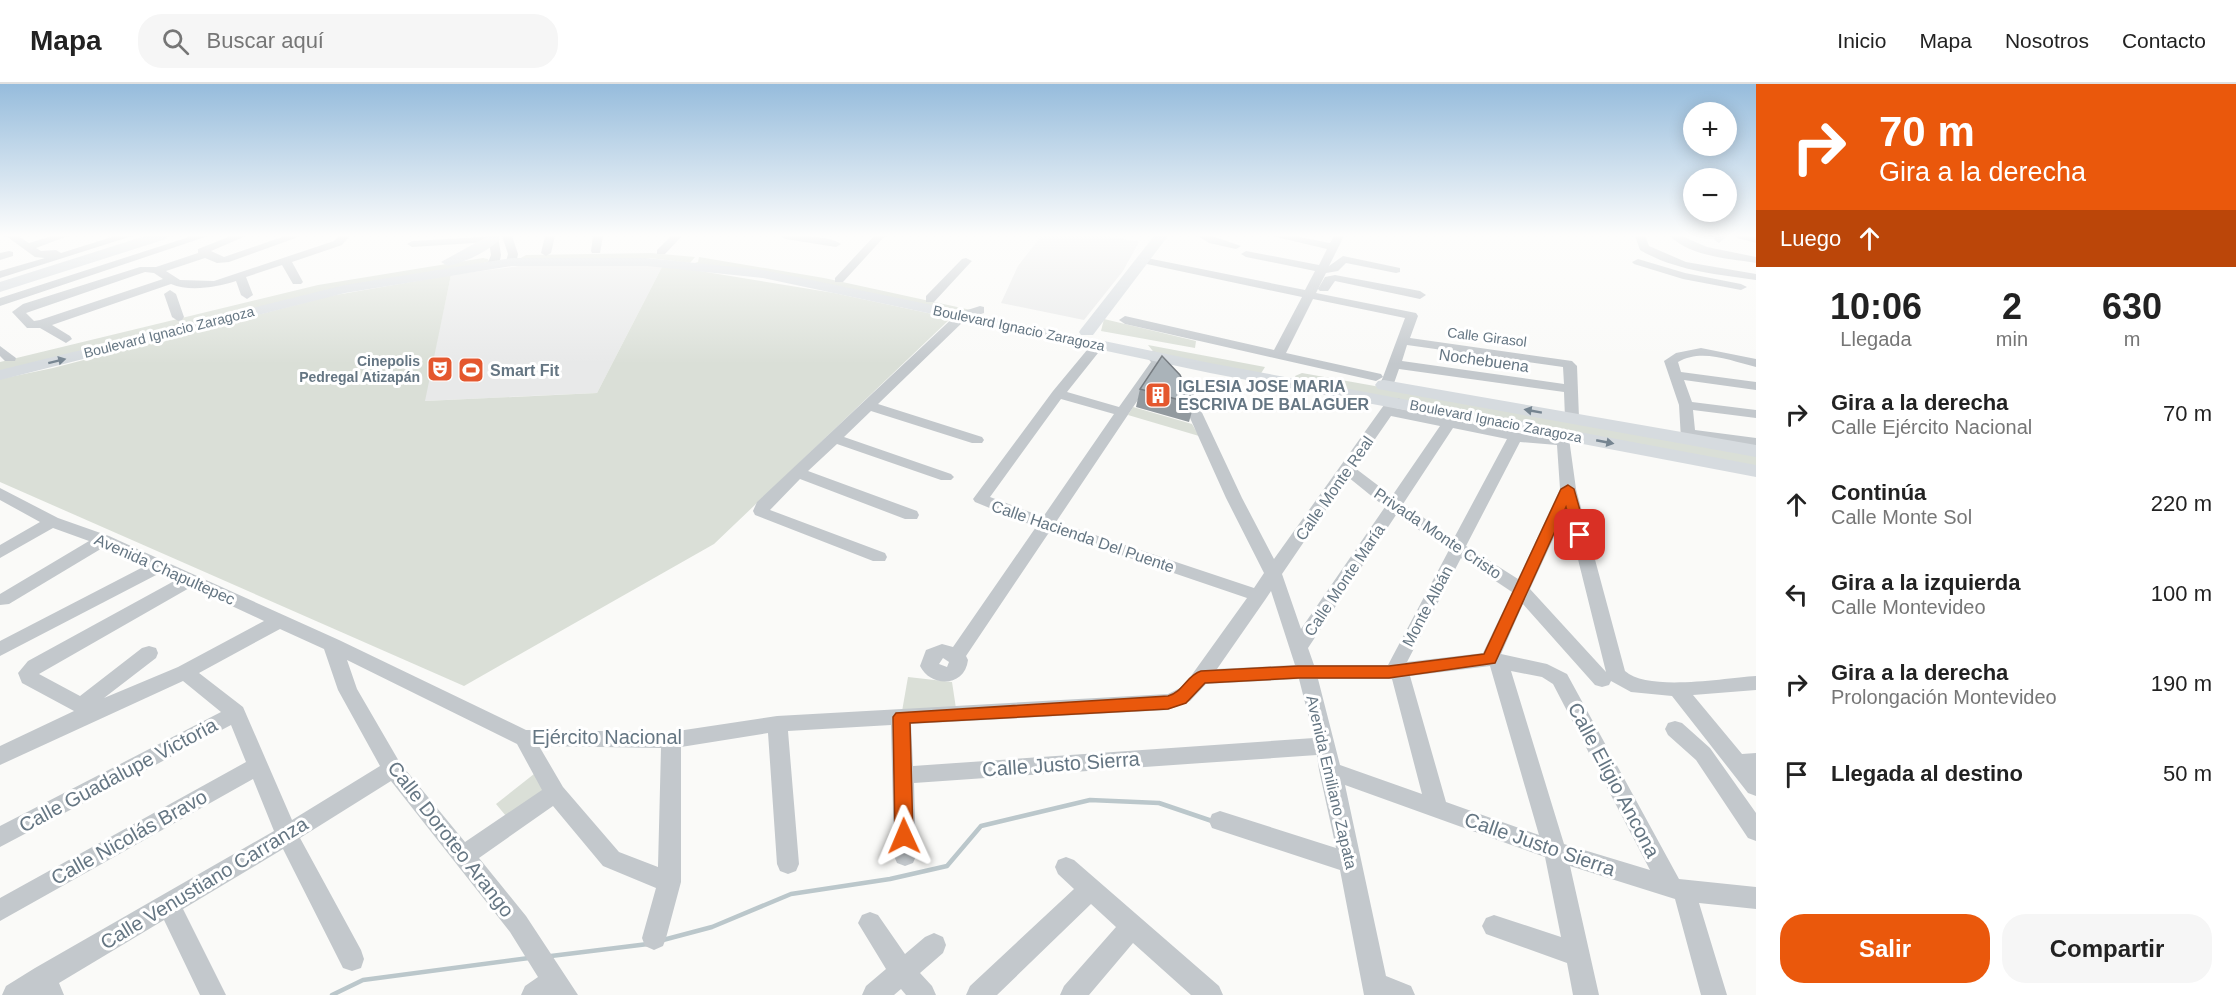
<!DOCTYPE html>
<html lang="es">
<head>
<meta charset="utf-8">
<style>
	:root { --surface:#fff; --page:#f6f6f6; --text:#222; --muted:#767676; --line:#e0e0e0; --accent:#ea580c }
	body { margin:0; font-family:Helvetica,sans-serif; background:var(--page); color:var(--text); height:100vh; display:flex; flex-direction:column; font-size:22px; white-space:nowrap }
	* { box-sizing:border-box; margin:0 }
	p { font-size:20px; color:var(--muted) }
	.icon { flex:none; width:33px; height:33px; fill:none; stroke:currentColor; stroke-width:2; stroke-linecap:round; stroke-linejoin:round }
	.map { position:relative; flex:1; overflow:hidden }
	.drawer { display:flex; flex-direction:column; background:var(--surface); width:480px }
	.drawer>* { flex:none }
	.hud { background:#ea580c; color:#fff; overflow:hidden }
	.buttons { position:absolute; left:1683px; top:18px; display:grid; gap:12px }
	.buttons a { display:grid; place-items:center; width:54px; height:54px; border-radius:50%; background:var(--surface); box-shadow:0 3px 15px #0003; font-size:30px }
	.pin { position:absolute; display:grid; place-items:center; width:51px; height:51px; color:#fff; margin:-26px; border-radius:12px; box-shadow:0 3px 9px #0006 }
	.me { position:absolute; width:66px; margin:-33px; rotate:359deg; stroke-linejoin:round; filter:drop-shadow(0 0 4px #0008) }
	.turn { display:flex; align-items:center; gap:21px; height:126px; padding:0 24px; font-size:27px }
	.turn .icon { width:78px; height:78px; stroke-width:2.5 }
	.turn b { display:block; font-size:42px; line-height:51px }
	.then { display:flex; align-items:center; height:57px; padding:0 24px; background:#0003; gap:12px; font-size:22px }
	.eta { display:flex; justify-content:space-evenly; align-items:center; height:102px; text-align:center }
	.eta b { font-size:36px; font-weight:600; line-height:42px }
	.button { display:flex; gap:12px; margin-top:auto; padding:12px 24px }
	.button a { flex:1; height:69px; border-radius:24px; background:var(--accent); color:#fff; font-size:24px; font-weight:600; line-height:69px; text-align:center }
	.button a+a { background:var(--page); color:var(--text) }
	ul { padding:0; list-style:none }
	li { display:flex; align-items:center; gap:18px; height:90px; padding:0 24px }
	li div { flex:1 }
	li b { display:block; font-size:22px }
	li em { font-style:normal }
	header { display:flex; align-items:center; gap:36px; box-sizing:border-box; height:84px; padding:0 30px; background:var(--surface); border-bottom:2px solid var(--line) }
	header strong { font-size:28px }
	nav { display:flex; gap:33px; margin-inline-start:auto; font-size:21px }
	.search { width:420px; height:54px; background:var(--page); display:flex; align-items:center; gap:15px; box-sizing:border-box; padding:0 21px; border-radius:24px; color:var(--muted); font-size:22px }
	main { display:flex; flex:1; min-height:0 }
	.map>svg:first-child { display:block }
	.built { fill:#e8e9e9 }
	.green { fill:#dadfd7 }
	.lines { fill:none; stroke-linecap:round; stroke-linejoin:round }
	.stream { stroke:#bbc7cb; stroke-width:4.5 }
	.minor { fill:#c3c8cc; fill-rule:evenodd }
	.major { fill:#d6dbdf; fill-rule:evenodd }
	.highway { fill:#d6dbdf; fill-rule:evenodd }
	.wall { fill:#929a9f }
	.building { fill:#aab3b9; stroke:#777d82; stroke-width:1.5 }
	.oneway { fill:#768591 }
	.route { fill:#ea580c; stroke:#983908; stroke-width:1.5 }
	.labels { text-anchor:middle; stroke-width:6; stroke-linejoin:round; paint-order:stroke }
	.far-street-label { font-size:14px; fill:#657683; stroke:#fff }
	.far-poi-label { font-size:14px; font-weight:bold; fill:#657683; stroke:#fff; text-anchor:end }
	.street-label { font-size:16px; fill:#657683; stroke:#fff }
	.poi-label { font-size:16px; font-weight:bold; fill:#657683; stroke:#fff; text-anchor:start }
	.near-street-label { font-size:20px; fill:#657683; stroke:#fff }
</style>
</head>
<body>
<header>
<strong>Mapa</strong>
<div class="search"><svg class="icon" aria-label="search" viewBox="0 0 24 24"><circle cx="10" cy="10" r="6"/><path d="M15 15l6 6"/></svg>Buscar aquí</div>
<nav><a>Inicio</a><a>Mapa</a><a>Nosotros</a><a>Contacto</a></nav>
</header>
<main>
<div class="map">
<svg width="1756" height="911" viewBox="0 0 1756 911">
	<rect width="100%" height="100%" fill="#fafaf8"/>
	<path class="built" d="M1041,152H1107L1139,158L1123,187L1084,236L1001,219L1018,182Z
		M663,181L597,309L424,317L451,191L519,182Z"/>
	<path class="green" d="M651,169L695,173L690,179L650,174L519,175L526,171Z
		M699,173L824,194L971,226L962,231L691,180L698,178Z
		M483,174L488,175L489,178L379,197L0,288V278L318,201Z
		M663,181L834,209L951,234L714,460L464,602L0,398V295L53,284L330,212L451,191L425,317L597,309Z
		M1104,235L1196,257L1195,264L1101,247Z
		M1148,261L1265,283L1260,291L1156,271Z
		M1302,289L1756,370V386L1297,296L1295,292Z
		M1133,323L1192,340L1199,352L1128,331Z
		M908,593L952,598L957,631L901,633Z
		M534,690L547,708L506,732L496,720Z"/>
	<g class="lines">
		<path class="stream" d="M663,856L712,843L791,810L890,795L947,782L981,742L1090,716L1159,719L1212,737
			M551,872L648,860
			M332,911L363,896L529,874"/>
		<path class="minor" d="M6,152H18L29,159L52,152H68L36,164L41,167L56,166L61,169L115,152H132L0,194V187L45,174L35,173Z
			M192,152H208L0,222V214Z
			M231,152H246L211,167L224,173L285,152H301L229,178L217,179L205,174L166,187L180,196L214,197L334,157L339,152H350L342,161L292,178L303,198L301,200H293L282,181L246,193L253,211L247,215L241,211L236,197C217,203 190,208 171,200L52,241L70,252L72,255L66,259L40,244H27L12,228L23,220L140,183H156L198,169V165ZM145,188L154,189L163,195L40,236L34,237L26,229Z
			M498,152L501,171L499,181L493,184L487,181L491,171L489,158L412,163L407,160L412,157Z
			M502,152H512L518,170L516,180H508L506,178L508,170Z
			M545,152H555L551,169L546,172L541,169Z
			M593,152H603L600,169H592L591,167Z
			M671,152H682L665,170H657V166Z
			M780,152C796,152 829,151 841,160L836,163L785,155Z
			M874,152H885L843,198H835V194Z
			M1198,152H1212L1241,162L1236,165L1209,159Z
			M1272,152H1294L1330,159L1334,152H1344L1329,182L1343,172L1400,184V188L1396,189L1346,179L1338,187L1326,189L1316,209L1416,229L1418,232L1410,254L1572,277L1577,282L1579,334L1572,338L1565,334L1564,308L1399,285L1393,302L1386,306L1379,302L1383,293L1376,297L1125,240L1119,236L1125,232L1274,266L1302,213L1142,179L1136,176L1142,173L1305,206L1315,187L1246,173L1241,170L1246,167L1319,181L1327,165ZM1313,215L1405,234L1383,293L1381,290L1286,269ZM1407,261L1563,283L1564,300L1402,277Z
			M1635,152H1645L1649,162L1686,178L1756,190V196C1716,190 1676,187 1640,166Z
			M1670,152H1682L1707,163L1756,173V179C1728,174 1691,173 1670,152Z
			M1716,152H1727L1719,159L1714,156Z
			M1736,152L1756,153V159L1737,154Z
			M9,167L13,168V172L0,176V169Z
			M966,174L972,177L970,179L934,218H926V212L962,175Z
			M1638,175L1685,189L1741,200L1747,203L1741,206L1683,195L1634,180L1632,178Z
			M1335,191L1420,207L1426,211L1420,215L1335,197L1328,207H1320L1318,205L1325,193Z
			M170,206L176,210L184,233L182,236L178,237L172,233L164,210Z
			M980,222L984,223V229L966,235L878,320L982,353L984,356L982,359H972L871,327L844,353L951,390L954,393L951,396H941L837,360L808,387L917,427L919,431L917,435H905L800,395L770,426L885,469L887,473L885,477H873L755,431L753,427L757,418L958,229Z
			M0,262L16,274L15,277H5L0,272Z
			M1701,264L1756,275V283C1731,277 1702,264 1678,278L1681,288L1756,298V306L1684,296L1692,318L1756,326V334L1693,326L1695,346L1756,354V362L1695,354L1693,358L1688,359L1681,355L1679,321L1664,277L1676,269Z
			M1092,265L1098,269L1067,308L1119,323L1151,278L1145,271L1151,267L1156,268L1190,303L1242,414L1274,475L1389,314H1399L1401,317L1396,324L1533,352H1556L1558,347H1568L1576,405L1625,587C1648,608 1724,594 1756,592V606L1693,611L1742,670L1756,669V712L1748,709L1672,612L1631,608L1611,597L1609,601L1602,603L1595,601L1523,520L1501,570L1547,580L1567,590L1679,795L1756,803V825L1699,819L1727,911H1701L1675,815L1570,782L1599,911H1573L1567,879L1486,850L1482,842L1486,834L1494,831L1561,853L1545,773L1345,701L1386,892L1411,902L1415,911H1364L1340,786L1212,744L1209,737L1212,730L1220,727L1336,764L1319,686L1317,671L914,699L916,772L913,779L905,782L897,779L894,772L891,641L788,647L799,780L796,787L788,790L780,787L777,780L768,649L681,663V798L666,854L663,862L654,866L645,862L642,854L656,804L603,782L553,722L479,774L526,832L578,911H521L525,902L538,893L510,848L391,697L300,754L361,866L364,875L361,884L352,887L343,884L283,765L183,825L226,911H200L164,836L59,899L64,911H2L6,902L35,884L274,747L253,695L0,837V814L246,678L231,641L0,763V742L221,628L183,597L0,681V662L74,627L22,599L18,589L28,577L176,496L160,489L0,572V557L145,482L104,463L9,520L0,521V510L89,457L53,444L0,474V461L40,438L0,416V404L58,434L109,452L166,478L339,556L526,646L671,648L777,632L1168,610L1180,604L1191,592L1247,514L1050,447L966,572L968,576C965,603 931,604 920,582L926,566L942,560L953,563L1036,443L975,418L973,415L1053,307L1087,266ZM1158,286L1177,305L1226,414L1264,489L1254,504L1056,438ZM1061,315L1114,330L1043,433L990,413ZM1391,332L1440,342L1392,412L1355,384ZM1453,344L1507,355L1454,454L1403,420ZM1520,358L1557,361L1560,405L1518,495L1466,462ZM1348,393L1385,423L1301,545L1282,490ZM1566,427L1606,588L1530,505ZM1396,431L1449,466L1388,581H1314L1308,564ZM1461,474L1512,508L1483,569L1407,578ZM191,503L264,537L178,583L104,614L156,574L158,569L156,564L149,562L142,564L80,612L39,590ZM1271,507L1295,581L1217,585L1265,516ZM280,545L324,565L338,606L380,682L292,736L243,623L199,589ZM943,574L949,578L947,583L939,580ZM347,576L517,660L542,706L465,758L400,679L357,605ZM1490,582L1539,751L1446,718L1410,592ZM1511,587L1542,593L1553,600L1650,786L1564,760ZM1299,595L1314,654L913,682L911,640L1168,626L1190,617L1206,600ZM1318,595H1392L1422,710L1340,681ZM539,662L661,664L658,783L619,768L563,703Z
			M1675,637L1682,639L1710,664L1756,729V757L1748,754L1696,676L1668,651L1665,645L1668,639Z
			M1066,773L1074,776L1219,902L1223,911H1191L1133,859L1089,911H1060L1064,902L1116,843L1091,820L997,911H966L970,902L1074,805L1058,790L1055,783L1058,776Z
			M870,828L878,831L905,870L925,853L934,849L943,853L946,861L943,869L920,889L932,902L936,911H906L901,905L894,911H862L866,902L886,885L858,839L862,831Z"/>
		<path class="major" d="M488,152H498L500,155C488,168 465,178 448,182L441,178Z
			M1154,152H1168L1093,251H1081L1079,248L1081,245Z
			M512,174H647L763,186L1210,279L1756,381V393L1210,289L763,194L647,182H512L345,209L0,296V286L345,201Z
			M1384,296L1756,361V373L1378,305L1375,301L1378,297Z"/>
		<path class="highway" d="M145,152H169L166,155L0,208V198Z"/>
	</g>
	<path class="wall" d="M1140,305L1194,320L1189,338L1136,323Z"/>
	<path class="building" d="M1162,272L1180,291L1194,320L1140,305Z"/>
	<defs><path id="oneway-solid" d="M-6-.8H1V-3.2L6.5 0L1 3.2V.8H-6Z" transform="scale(1.5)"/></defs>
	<g class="oneway">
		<use href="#oneway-solid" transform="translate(57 277) rotate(-14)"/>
		<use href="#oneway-solid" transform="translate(1533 327) rotate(-170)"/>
		<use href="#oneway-solid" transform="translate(1605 358) rotate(11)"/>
	</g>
	<linearGradient id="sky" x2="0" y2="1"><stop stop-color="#96bcdc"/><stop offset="0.54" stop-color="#fdfdfc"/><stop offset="1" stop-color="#fdfdfc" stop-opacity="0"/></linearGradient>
	<rect width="1756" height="280" fill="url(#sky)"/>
	<path class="route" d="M1568,401L1574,405L1587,451L1585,454H1575L1566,423L1495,579L1389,594H1298L1205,599L1186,619L1168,625L910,639L913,752L911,758L904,760L898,758L895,752L893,633L896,629L1168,612C1183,608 1187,591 1201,587L1298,582H1389L1484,570L1561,405Z"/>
	<defs>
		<g id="theatre-square" transform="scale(1.35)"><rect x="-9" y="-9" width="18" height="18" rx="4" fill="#e4572e" stroke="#fff"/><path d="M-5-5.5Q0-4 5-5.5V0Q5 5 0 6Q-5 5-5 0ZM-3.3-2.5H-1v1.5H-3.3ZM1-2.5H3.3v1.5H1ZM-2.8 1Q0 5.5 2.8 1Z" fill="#fff"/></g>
		<g id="stadium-square" transform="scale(1.35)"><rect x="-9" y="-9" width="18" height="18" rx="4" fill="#e4572e" stroke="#fff"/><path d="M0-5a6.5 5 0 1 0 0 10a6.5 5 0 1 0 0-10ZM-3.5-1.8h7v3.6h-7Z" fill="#fff"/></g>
		<g id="building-square" transform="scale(1.35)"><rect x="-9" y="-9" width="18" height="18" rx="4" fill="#e4572e" stroke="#fff"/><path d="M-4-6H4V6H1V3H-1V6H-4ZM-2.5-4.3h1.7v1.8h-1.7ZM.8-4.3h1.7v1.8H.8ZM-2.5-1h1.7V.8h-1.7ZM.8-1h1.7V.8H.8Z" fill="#fff"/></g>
	</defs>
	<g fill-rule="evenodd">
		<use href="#theatre-square" x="440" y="285"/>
		<use href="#stadium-square" x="471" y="286"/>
		<use href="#building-square" x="1158" y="311"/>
	</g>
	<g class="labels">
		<g class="far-street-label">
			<text transform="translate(1019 244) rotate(12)" y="5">Boulevard Ignacio Zaragoza</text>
			<text transform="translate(169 248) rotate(-14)" y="5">Boulevard Ignacio Zaragoza</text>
			<text transform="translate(1487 253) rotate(7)" y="5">Calle Girasol</text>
			<text transform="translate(1496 337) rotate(11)" y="5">Boulevard Ignacio Zaragoza</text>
		</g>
		<g class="far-poi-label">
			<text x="420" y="282">Cinepolis<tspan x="420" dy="16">Pedregal Atizapán</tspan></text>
		</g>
		<g class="street-label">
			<text transform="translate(1484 276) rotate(8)" y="6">Nochebuena</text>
			<text transform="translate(1334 404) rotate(-55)" y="6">Calle Monte Real</text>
			<text transform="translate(1438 449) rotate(34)" y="6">Privada Monte Cristo</text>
			<text transform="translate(1083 452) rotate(19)" y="6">Calle Hacienda Del Puente</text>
			<text transform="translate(165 485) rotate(24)" y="6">Avenida Chapultepec</text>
			<text transform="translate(1344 496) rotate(-56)" y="6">Calle Monte María</text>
			<text transform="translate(1427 522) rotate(-62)" y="6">Monte Albán</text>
			<text transform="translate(1332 698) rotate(77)" y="6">Avenida Emiliano Zapata</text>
		</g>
		<g class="poi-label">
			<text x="490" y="292">Smart Fit</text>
			<text x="1178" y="308">IGLESIA JOSE MARIA<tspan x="1178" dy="18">ESCRIVA DE BALAGUER</tspan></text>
		</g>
		<g class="near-street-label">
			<text x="607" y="660">Ejército Nacional</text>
			<text transform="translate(1061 680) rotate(-4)" y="7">Calle Justo Sierra</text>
			<text transform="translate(118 691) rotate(-28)" y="7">Calle Guadalupe Victoria</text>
			<text transform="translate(1614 696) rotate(62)" y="7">Calle Eligio Ancona</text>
			<text transform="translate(129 753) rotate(-29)" y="7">Calle Nicolás Bravo</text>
			<text transform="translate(451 755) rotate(52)" y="7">Calle Doroteo Arango</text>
			<text transform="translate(1540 760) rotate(19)" y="7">Calle Justo Sierra</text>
			<text transform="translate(204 799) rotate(-31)" y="7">Calle Venustiano Carranza</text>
		</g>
	</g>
</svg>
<div class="buttons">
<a>+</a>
<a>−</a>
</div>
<div class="pin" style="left:1580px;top:451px;background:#d93025"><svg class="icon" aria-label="arrive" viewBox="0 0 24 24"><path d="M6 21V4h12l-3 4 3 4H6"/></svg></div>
<svg class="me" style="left:904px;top:752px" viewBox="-20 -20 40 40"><path d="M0-17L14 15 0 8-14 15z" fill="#ea580c" stroke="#fff" stroke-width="4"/></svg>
</div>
<section class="drawer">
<div class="hud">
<div class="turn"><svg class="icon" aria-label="right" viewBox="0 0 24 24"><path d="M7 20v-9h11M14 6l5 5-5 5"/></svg><div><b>70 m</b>Gira a la derecha</div></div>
<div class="then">Luego<svg class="icon" aria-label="ahead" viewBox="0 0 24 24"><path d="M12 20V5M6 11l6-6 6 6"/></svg></div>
</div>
<div class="eta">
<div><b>10:06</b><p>Llegada</p></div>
<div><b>2</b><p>min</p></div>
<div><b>630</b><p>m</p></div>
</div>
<ul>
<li><svg class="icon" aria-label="right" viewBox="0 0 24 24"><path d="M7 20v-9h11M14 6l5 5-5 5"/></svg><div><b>Gira a la derecha</b><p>Calle Ejército Nacional</p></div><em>70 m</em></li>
<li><svg class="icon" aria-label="ahead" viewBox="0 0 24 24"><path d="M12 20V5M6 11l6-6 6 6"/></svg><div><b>Continúa</b><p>Calle Monte Sol</p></div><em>220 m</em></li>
<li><svg class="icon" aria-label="left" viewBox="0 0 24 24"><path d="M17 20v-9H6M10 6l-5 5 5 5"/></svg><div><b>Gira a la izquierda</b><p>Calle Montevideo</p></div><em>100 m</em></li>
<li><svg class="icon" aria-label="right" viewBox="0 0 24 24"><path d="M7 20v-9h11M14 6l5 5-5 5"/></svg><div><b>Gira a la derecha</b><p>Prolongación Montevideo</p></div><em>190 m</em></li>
<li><svg class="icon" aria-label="arrive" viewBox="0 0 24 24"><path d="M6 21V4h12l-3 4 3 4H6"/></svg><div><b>Llegada al destino</b></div><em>50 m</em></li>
</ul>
<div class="button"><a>Salir</a><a>Compartir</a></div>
</section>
</main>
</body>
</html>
